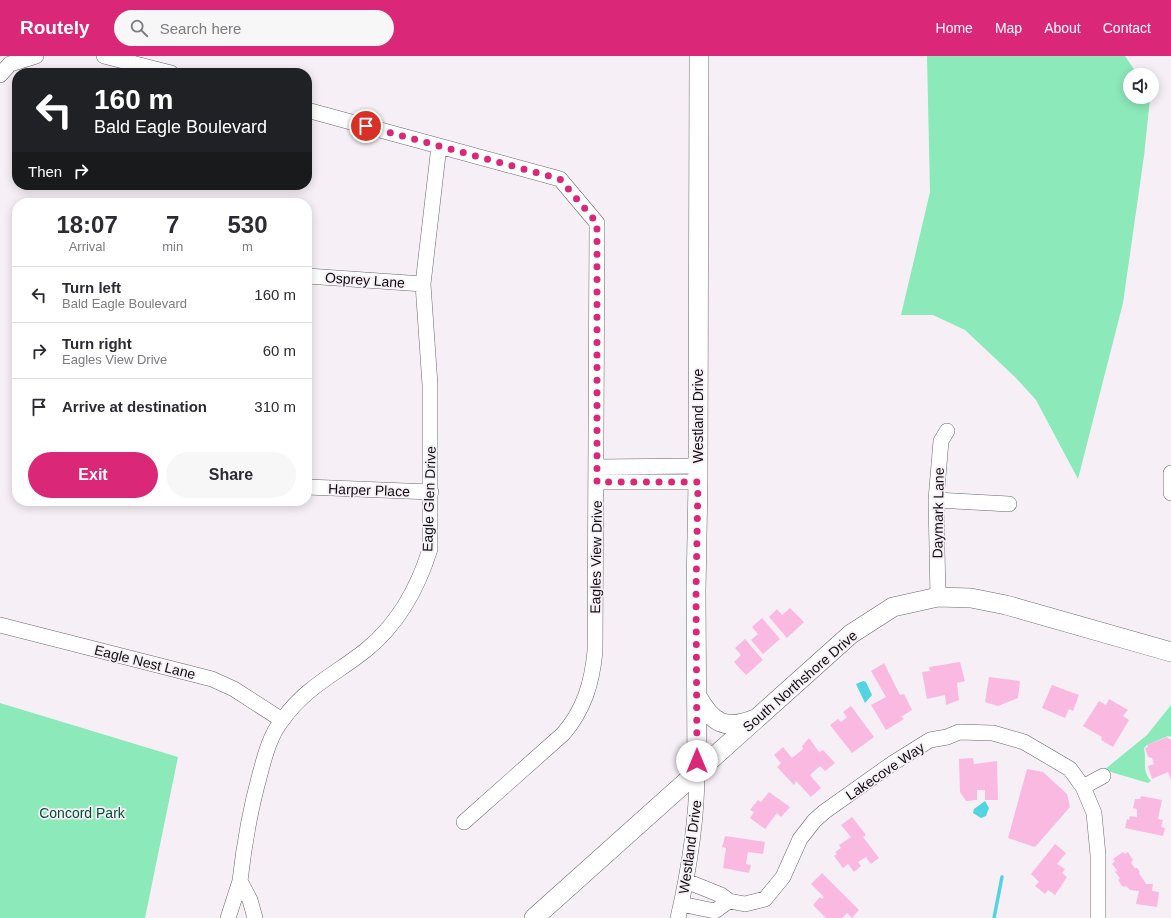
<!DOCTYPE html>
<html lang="en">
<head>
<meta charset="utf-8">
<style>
	:root { --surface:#fff; --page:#f7f7f7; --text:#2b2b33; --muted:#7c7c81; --line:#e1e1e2; --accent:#db2777 }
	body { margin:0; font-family:Arial,sans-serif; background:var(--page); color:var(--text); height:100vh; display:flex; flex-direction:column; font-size:15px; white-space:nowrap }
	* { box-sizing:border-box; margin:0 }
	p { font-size:13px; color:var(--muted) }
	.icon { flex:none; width:22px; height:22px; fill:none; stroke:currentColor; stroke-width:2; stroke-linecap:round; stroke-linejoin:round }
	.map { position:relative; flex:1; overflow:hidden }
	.panel { position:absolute; left:12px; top:142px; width:300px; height:308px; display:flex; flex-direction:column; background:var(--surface); border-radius:16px; box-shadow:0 2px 10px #0003 }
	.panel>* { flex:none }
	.hud { position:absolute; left:12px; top:12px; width:300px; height:122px; border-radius:16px; box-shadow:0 2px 10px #0003; background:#202124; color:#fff; overflow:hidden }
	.fabs { position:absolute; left:1123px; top:12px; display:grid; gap:8px }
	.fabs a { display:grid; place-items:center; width:36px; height:36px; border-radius:50%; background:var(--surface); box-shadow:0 2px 10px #0003; font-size:20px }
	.pin { position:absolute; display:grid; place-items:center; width:34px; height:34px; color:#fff; margin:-17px; border:2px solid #fff; border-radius:50%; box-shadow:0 1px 4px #0007 }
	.me { position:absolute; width:44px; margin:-22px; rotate:0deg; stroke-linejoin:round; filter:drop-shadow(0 0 3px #0008) }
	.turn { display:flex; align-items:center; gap:14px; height:84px; padding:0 16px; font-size:18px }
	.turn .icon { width:52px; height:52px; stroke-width:2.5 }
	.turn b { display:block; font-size:28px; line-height:34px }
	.then { display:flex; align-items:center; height:38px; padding:0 16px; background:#0003; gap:8px; font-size:15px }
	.eta { display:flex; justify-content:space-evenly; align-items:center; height:68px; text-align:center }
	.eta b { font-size:24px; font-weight:700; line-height:28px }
	.action { display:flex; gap:8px; margin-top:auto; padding:8px 16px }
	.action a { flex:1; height:46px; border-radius:24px; background:var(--accent); color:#fff; font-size:16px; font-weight:700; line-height:46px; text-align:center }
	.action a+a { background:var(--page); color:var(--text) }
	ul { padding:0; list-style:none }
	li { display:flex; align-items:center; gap:12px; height:56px; padding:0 16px; border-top:1px solid var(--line) }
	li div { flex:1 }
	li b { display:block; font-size:15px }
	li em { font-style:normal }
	header { display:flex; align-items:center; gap:24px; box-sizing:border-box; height:56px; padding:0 20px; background:var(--accent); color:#fff }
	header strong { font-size:19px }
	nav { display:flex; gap:22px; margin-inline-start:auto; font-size:14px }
	.search { width:280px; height:36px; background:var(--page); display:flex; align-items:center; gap:10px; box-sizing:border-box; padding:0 14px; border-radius:22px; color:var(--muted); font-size:15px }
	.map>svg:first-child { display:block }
	.green { fill:#8ce9b9 }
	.water { fill:#53d4e1 }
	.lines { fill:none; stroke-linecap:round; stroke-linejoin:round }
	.stream { stroke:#53d4e1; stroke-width:3.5 }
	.building { fill:#fab9e1 }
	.minor-casing { stroke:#6b666c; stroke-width:16 }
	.major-casing { stroke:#6b666c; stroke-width:20 }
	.minor { stroke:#fff; stroke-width:15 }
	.major { stroke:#fff; stroke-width:19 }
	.route { stroke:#db2777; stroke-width:7; stroke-dasharray:0 12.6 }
	.labels { text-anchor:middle; stroke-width:3.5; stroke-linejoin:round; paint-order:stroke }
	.street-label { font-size:14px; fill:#0f0d10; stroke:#f6f0f6 }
	.park-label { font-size:14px; fill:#004f32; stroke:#f6f0f6 }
</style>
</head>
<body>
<header>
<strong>Routely</strong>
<div class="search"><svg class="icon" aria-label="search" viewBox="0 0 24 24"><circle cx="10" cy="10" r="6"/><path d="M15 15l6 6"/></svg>Search here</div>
<nav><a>Home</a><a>Map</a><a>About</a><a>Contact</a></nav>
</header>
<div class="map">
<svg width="1171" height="862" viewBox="0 0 1171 862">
	<rect width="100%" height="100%" fill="#f6f0f6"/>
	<path class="green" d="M927,0H1125L1138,19H1130V41H1149L1150,43L1144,100L1123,247L1078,423L1036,344L1016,322L965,274L933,259H901L930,136Z
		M0,647L178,701L145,862H0Z
		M1171,649V681L1168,680L1147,689L1144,692C1147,706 1141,713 1151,725L1148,727L1104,714L1147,679Z"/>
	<path class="water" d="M863,625L866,626L872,639L865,647L856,628Z
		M985,745L989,752L986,760L981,762L973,757L974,753Z"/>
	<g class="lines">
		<path class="stream" d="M994,862L1002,821"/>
	</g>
	<path class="building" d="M790,552L804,566L787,582L769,561L777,553L782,559Z
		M762,562L780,583L763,598L751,584L758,578L752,571Z
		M745,583L763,604L746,619L734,606L741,599L735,592Z
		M960,606L965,625L957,627L959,644L946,649L945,639L927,643L922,616L930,615L929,611Z
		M884,607L900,639L904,638L912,654L901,661L904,663L886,674L871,649L886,641L871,615Z
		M989,621L1020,625L1018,642L998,650L985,646Z
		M1052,629L1079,639L1073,655L1069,653L1065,662L1042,652Z
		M1109,643L1128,654L1123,660L1129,664L1113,691L1101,684L1102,681L1083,670L1099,645L1106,649Z
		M851,650L874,681L852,697L830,669L838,663L841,666L847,661L843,656Z
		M1167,681L1171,684V724L1168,716L1152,723L1148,710L1154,708L1152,702L1148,701L1145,692L1148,691L1147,689Z
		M809,682L819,696L823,694L835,707L825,715L820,710L810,719L821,732L811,741L796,725L794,729L777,711L781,707L774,699L783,691L792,702L803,693L802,690Z
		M973,702L974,708L997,705L998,744H985V734H977V744L966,745L960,736L959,703Z
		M1027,713L1043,716L1067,738L1070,751L1035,791L1008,782Z
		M769,736L790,751L781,761L777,757L765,773L750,762L754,756L750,754L758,744L761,746Z
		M1141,740L1162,744L1158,763L1163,764L1161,771L1165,772L1163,780L1125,772L1127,763L1129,764L1130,760L1137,761V753L1133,752L1135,743H1140Z
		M852,761L866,779L863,781L879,802L871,808L866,801L858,806L861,810L854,816L848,808L843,812L834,800L837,798L835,796L841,792L839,789L851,781L841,769Z
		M725,780L765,786L763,798L748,796L746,808L751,809L749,817L723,812L726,792L722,791Z
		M1055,788L1066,797L1057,808L1065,813L1062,817L1067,821L1055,839L1048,834L1045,838L1035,830L1039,826L1031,818Z
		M1123,796L1125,798L1128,796L1133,804L1131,807L1135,812H1137L1140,816L1139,817L1146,828H1153L1152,835L1159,836L1157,851L1136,848L1139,835L1130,834L1126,830L1123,831L1118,824L1120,822L1115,816L1117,814L1112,808L1115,805L1113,803Z
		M822,817L859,854L852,862L847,857L842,862H826L813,849L820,841L822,843L824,841L811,828Z"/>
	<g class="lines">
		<g class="minor-casing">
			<path id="minor" d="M104,0L171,17
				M0,19L10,8L36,0
				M307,54L560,123L597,167L595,595C592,627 584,654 563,678L464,766
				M307,220L423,228
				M597,411L698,410
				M1171,417V437
				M597,426H698
				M307,431L431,436
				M936,444L1009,448
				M938,541L936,444L941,385L947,375
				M0,569L212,623L234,633L282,664
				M1083,731L1103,720
				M240,825C244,789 250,754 260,718C265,699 270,679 283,663C307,630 336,618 366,594C398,568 418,532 430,493V329L423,228L439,90
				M686,825L721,839L729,845L745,848L765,843L783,821L800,783L814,765L824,756L893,707L930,684L947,681L959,676L993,677L1024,686L1070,713L1083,731L1094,757L1098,799V862
				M681,848L715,855L729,845
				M228,862L240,825L250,844L255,862
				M678,862C689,814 697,765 697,716"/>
		</g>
		<g class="major-casing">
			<path id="major" d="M697,640C712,667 725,675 755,663
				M697,716L696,535L698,426L699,0
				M534,862L851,578L893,551L938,541L971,542L1006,549L1171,596"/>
		</g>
		<use href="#minor" class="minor"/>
		<use href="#major" class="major"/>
	</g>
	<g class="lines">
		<path class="route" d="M366,70L560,123L597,167V426H698L696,535L697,705"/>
	</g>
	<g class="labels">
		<g class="street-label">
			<text transform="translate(365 224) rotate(4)" y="5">Osprey Lane</text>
			<text transform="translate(698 360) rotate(-90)" y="5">Westland Drive</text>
			<text transform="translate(369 434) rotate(2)" y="5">Harper Place</text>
			<text transform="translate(429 443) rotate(-88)" y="5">Eagle Glen Drive</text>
			<text transform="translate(938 457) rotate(-89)" y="5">Daymark Lane</text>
			<text transform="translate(596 501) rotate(-89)" y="5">Eagles View Drive</text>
			<text transform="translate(145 606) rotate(14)" y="5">Eagle Nest Lane</text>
			<text transform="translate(800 625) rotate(-41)" y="5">South Northshore Drive</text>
			<text transform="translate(885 715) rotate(-34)" y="5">Lakecove Way</text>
			<text transform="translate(690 791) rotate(-82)" y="5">Westland Drive</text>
		</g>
		<g class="park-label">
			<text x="82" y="762">Concord Park</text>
		</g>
	</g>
</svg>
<div class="fabs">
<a><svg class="icon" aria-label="sound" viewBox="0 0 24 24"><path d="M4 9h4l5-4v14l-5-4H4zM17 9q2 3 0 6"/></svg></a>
</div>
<div class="pin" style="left:366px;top:70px;background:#d93025"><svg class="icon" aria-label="arrive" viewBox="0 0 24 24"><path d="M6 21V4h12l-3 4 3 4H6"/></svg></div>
<svg class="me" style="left:697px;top:705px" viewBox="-20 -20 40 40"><circle r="19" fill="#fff"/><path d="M0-13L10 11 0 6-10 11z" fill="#db2777"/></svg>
<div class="hud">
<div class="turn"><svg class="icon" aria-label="left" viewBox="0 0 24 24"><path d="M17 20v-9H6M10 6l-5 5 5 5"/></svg><div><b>160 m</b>Bald Eagle Boulevard</div></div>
<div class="then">Then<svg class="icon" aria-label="right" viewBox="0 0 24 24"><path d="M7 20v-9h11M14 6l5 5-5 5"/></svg></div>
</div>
<section class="panel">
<div class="eta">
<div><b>18:07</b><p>Arrival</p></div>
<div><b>7</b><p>min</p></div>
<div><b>530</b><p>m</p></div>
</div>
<ul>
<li><svg class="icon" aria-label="left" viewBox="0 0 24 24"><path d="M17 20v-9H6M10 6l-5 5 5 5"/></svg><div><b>Turn left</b><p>Bald Eagle Boulevard</p></div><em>160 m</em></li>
<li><svg class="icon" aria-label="right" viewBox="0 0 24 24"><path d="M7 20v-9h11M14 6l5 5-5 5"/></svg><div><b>Turn right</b><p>Eagles View Drive</p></div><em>60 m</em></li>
<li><svg class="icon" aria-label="arrive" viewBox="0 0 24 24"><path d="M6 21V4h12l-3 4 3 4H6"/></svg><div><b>Arrive at destination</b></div><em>310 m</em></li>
</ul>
<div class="action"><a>Exit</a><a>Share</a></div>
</section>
</div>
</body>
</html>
